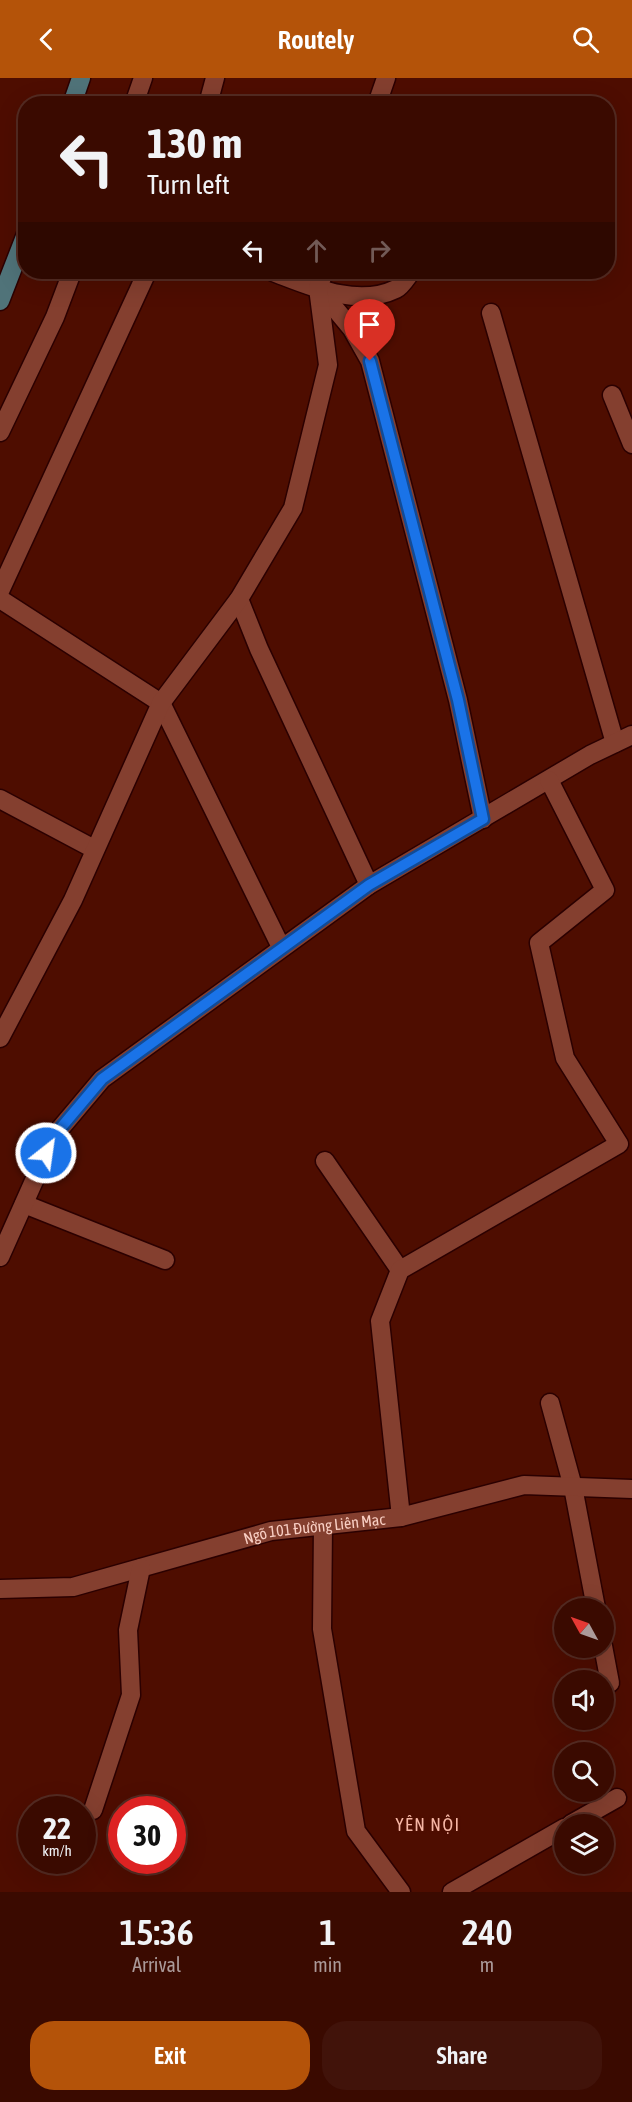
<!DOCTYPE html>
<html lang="en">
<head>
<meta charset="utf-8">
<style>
	:root { --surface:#3a0a00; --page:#41130a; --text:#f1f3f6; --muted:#ab9a99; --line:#542b22; --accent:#b45309 }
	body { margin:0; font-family:"Asap Condensed",sans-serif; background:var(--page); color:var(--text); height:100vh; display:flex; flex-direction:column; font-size:22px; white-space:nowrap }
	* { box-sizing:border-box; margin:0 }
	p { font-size:20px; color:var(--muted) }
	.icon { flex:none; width:33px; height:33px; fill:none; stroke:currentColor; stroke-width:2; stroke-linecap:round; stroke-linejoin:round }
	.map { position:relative; height:1814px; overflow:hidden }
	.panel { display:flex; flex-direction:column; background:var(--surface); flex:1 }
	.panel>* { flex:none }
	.banner { position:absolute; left:18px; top:18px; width:597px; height:183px; border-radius:24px; box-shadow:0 6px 24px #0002,0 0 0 2px var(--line); background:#3a0a00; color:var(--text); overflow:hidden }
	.needle { width:39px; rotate:310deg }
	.tools { position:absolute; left:554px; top:1520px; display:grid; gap:12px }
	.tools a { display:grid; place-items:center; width:60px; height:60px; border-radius:50%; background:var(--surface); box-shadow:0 6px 24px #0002,0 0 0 2px var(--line); font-size:30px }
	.speed { position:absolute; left:18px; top:1718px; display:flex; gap:12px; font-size:30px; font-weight:700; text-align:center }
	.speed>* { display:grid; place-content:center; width:78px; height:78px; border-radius:50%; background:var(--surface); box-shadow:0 6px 24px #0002,0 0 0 2px var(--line); line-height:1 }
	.speed small { font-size:15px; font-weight:400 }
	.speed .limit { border:9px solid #d22; background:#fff; color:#111 }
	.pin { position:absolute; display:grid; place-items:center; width:51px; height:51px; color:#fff; margin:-62px -26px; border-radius:50% 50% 50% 0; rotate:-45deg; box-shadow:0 0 6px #0007 }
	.pin .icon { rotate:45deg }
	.me { position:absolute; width:66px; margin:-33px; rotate:30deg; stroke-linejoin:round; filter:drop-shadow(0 0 4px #0008) }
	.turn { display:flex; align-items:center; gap:21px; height:126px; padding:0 30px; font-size:27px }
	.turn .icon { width:78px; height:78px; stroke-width:2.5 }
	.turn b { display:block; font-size:42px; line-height:51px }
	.lanes { display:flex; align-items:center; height:57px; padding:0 30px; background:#0003; justify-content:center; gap:30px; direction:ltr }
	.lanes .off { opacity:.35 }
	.eta { display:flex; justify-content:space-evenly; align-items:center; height:102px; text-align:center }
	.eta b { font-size:36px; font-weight:600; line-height:42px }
	.primary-button { display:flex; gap:12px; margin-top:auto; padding:12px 30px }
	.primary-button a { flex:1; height:69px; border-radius:24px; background:var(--accent); color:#fff; font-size:24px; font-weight:600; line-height:69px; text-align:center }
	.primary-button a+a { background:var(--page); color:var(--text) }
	header { display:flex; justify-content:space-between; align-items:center; height:78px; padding:0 30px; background:var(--accent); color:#fff; font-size:27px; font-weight:600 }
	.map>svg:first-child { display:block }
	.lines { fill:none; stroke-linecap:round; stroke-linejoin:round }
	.minor-casing { stroke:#2b0000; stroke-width:21 }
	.major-casing { stroke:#2b0000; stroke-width:21 }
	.minor { stroke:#843f2f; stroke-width:18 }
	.major { stroke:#507379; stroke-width:18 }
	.route-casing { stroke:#114b97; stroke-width:15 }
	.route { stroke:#1a73e8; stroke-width:10 }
	.labels { text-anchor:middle; stroke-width:6; stroke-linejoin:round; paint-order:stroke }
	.street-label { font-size:16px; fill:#f8cec3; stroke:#4e0d00 }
	.neighbourhood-label { font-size:18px; letter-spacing:1.5px; fill:#f6b6a5; stroke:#4e0d00 }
</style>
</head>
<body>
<header><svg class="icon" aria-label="back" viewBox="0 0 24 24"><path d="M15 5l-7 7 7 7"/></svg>Routely<svg class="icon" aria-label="search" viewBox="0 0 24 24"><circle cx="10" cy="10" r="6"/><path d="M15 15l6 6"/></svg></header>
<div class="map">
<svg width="632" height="1814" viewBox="0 0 632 1814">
	<rect width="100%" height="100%" fill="#4e0d00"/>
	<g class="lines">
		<g class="minor-casing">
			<g id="minor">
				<path d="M134,26L143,0"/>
				<path d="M208,26L215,0"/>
				<path d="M377,26L386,0"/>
				<path d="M273,194C310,208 357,230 396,211C402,208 407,199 411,194"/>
				<path d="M318,210L352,251L370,283L458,622L483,741"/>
				<path d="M491,235L615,665"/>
				<path d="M612,317L632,366"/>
				<path d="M0,354L55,239L72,194"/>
				<path d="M0,513L147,194"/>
				<path d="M0,521L161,625L281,869"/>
				<path d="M239,521L259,571L369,807"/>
				<path d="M0,721L94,771"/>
				<path d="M0,960L73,822L161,625L239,521L293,430L328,287L318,210L324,194"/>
				<path d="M325,1083L400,1192"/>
				<path d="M24,1126L165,1182"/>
				<path d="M0,1179L54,1058L102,1001L369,807L590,677L632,657"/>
				<path d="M550,1325L573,1409L596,1530"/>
				<path d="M401,1439L380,1243L400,1192L619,1066L565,980L539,865L605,812L549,702"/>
				<path d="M323,1448L322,1551L356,1753L401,1814"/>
				<path id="s1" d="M0,1511L73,1509L271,1453L401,1439L524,1407L632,1411"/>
				<path d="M603,1568L610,1605"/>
				<path d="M93,1732L131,1617L128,1552L141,1490"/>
				<path d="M571,1746L617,1720"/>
				<path d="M452,1814L564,1750"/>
			</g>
		</g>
		<g class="major-casing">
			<path id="major" d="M72,26L81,0
				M0,223L26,156"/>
		</g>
		<use href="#minor" class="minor"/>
		<use href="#major" class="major"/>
	</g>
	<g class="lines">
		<g class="route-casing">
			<path id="route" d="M46,1075L54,1058L102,1001L369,807L483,741L458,622L370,283"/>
		</g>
		<use href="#route" class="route"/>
	</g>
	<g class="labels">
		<g class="street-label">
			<text dy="6" stroke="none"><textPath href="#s1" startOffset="322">Ngõ 101 Đường Liên Mạc</textPath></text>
		</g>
		<g class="neighbourhood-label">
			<text x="428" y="1753">YÊN NỘI</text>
		</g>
	</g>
</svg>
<div class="tools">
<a><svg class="needle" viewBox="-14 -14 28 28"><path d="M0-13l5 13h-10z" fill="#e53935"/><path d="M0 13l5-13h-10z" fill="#ab9a99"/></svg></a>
<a><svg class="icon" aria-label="sound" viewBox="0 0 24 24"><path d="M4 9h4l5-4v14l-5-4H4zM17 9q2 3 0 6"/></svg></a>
<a><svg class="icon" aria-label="search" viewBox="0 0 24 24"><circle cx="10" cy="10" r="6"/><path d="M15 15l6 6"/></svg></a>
<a><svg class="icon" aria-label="layers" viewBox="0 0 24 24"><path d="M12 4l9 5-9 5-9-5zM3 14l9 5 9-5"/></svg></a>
</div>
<div class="speed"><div>22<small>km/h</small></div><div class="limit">30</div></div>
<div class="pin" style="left:370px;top:283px;background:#d93025"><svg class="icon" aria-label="arrive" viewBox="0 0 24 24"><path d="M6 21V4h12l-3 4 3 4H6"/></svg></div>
<svg class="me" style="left:46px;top:1075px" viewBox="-20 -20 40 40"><circle r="17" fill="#1a73e8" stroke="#fff" stroke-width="3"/><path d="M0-11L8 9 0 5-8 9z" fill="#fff"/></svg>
<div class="banner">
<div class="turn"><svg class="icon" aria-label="left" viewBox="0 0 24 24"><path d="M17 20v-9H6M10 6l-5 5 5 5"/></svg><div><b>130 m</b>Turn left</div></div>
<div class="lanes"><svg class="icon" aria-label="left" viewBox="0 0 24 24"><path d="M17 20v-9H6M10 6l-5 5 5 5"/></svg><svg class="icon off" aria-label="ahead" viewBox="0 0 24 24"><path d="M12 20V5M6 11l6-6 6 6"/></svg><svg class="icon off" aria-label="right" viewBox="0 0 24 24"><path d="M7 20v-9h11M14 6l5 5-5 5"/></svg></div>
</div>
</div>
<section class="panel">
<div class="eta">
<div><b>15:36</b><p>Arrival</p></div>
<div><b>1</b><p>min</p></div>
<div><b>240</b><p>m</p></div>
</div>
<div class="primary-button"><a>Exit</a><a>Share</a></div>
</section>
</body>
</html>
